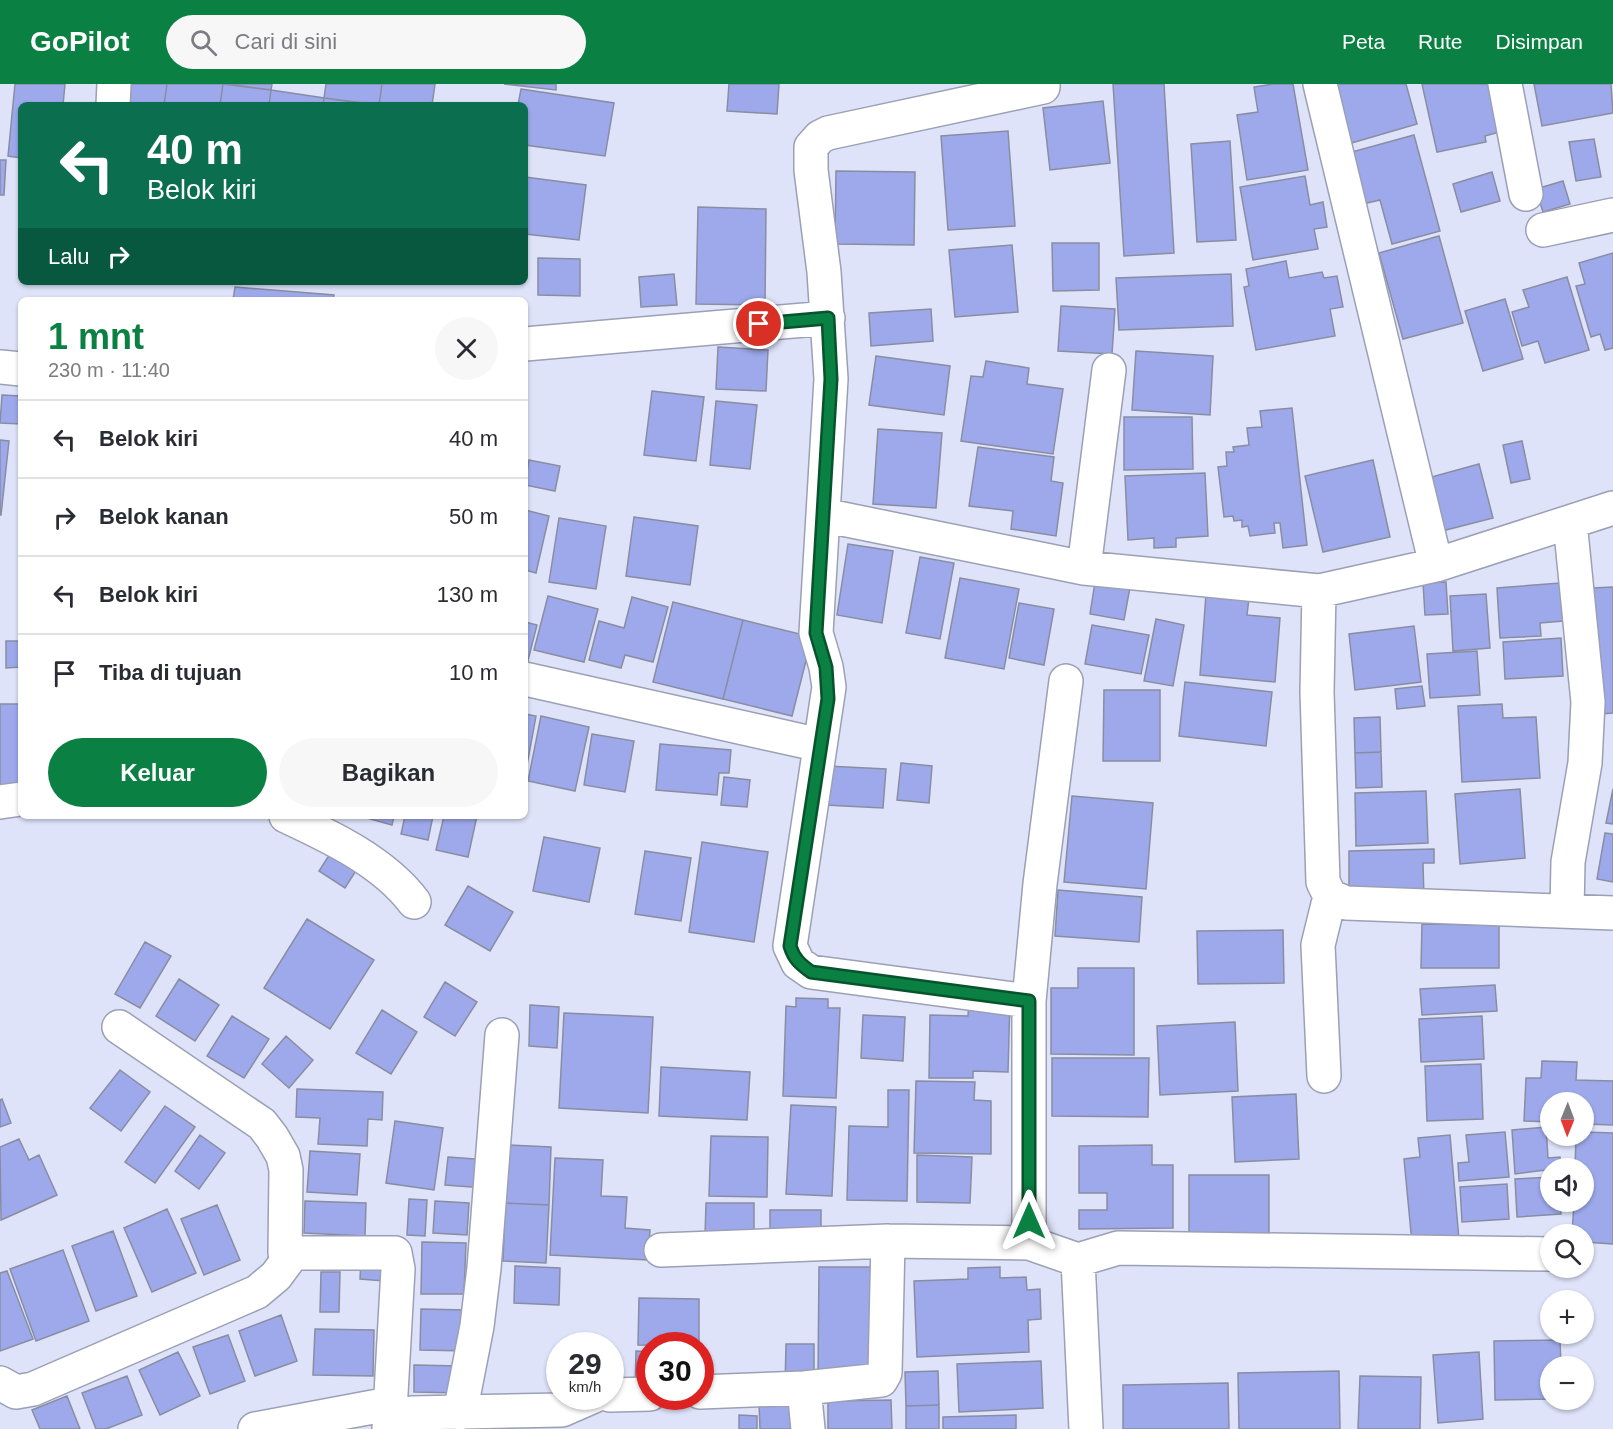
<!DOCTYPE html>
<html lang="id">
<head>
<meta charset="utf-8">
<style>
	:root { --surface:#fff; --page:#f7f7f7; --text:#2b2b33; --muted:#7c7c81; --line:#e1e1e2; --accent:#0b8043 }
	body { margin:0; font-family:Arial,sans-serif; background:var(--page); color:var(--text); height:100vh; display:flex; flex-direction:column; font-size:22px; white-space:nowrap }
	* { box-sizing:border-box; margin:0 }
	p { font-size:20px; color:var(--muted) }
	.icon { flex:none; width:33px; height:33px; fill:none; stroke:currentColor; stroke-width:2; stroke-linecap:round; stroke-linejoin:round }
	.map { position:relative; flex:1; overflow:hidden }
	.panel { position:absolute; left:18px; top:213px; width:510px; height:522px; display:flex; flex-direction:column; background:var(--surface); border-radius:9px; box-shadow:0 2px 4px #0004 }
	.panel>* { flex:none }
	.banner { position:absolute; left:18px; top:18px; width:510px; height:183px; border-radius:9px; box-shadow:0 2px 4px #0004; background:#0b6e4f; color:#fff; overflow:hidden }
	.needle { width:39px; rotate:181deg }
	.tools { position:absolute; left:1540px; top:1008px; display:grid; gap:12px }
	.tools a { display:grid; place-items:center; width:54px; height:54px; border-radius:50%; background:var(--surface); box-shadow:0 2px 4px #0004; font-size:30px }
	.speed { position:absolute; left:546px; top:1248px; display:flex; gap:12px; font-size:30px; font-weight:700; text-align:center }
	.speed>* { display:grid; place-content:center; width:78px; height:78px; border-radius:50%; background:var(--surface); box-shadow:0 2px 4px #0004; line-height:1 }
	.speed small { font-size:15px; font-weight:400 }
	.speed .limit { border:9px solid #d22; background:#fff; color:#111 }
	.pin { position:absolute; display:grid; place-items:center; width:51px; height:51px; color:#fff; margin:-26px; border:3px solid #fff; border-radius:50%; box-shadow:0 2px 6px #0007 }
	.me { position:absolute; width:66px; margin:-33px; rotate:0deg; stroke-linejoin:round; filter:drop-shadow(0 0 4px #0008) }
	.turn { display:flex; align-items:center; gap:21px; height:126px; padding:0 30px; font-size:27px }
	.turn .icon { width:78px; height:78px; stroke-width:2.5 }
	.turn b { display:block; font-size:42px; line-height:51px }
	.then { display:flex; align-items:center; height:57px; padding:0 30px; background:#0003; gap:12px; font-size:22px }
	.round { display:grid; place-items:center; flex:none; width:63px; height:63px; border-radius:32px; background:var(--page) }
	.summary { display:flex; align-items:center; justify-content:space-between; height:102px; padding:0 30px }
	h1 { font-size:36px; font-weight:700; line-height:45px; color:var(--accent) }
	.cta { display:flex; gap:12px; margin-top:auto; padding:12px 30px }
	.cta a { flex:1; height:69px; border-radius:36px; background:var(--accent); color:#fff; font-size:24px; font-weight:700; line-height:69px; text-align:center }
	.cta a+a { background:var(--page); color:var(--text) }
	ul { padding:0; list-style:none }
	li { display:flex; align-items:center; gap:18px; height:78px; padding:0 30px; border-top:2px solid var(--line) }
	li div { flex:1 }
	li b { display:block; font-size:22px }
	li em { font-style:normal }
	header { display:flex; align-items:center; gap:36px; box-sizing:border-box; height:84px; padding:0 30px; background:var(--accent); color:#fff }
	header strong { font-size:28px }
	nav { display:flex; gap:33px; margin-inline-start:auto; font-size:21px }
	.search { width:420px; height:54px; background:var(--page); display:flex; align-items:center; gap:15px; box-sizing:border-box; padding:0 21px; border-radius:33px; color:var(--muted); font-size:22px }
	.map>svg:first-child { display:block }
	.building { fill:#9da9eb; stroke:#898da2; stroke-width:1.5 }
	.lines { fill:none; stroke-linecap:round; stroke-linejoin:round }
	.minor-casing { stroke:#9ba0b5; stroke-width:36 }
	.minor { stroke:#fff; stroke-width:33 }
	.route-casing { stroke:#07532c; stroke-width:15 }
	.route { stroke:#0b8043; stroke-width:10 }
</style>
</head>
<body>
<header>
<strong>GoPilot</strong>
<div class="search"><svg class="icon" aria-label="search" viewBox="0 0 24 24"><circle cx="10" cy="10" r="6"/><path d="M15 15l6 6"/></svg>Cari di sini</div>
<nav><a>Peta</a><a>Rute</a><a>Disimpan</a></nav>
</header>
<div class="map">
<svg width="1613" height="1345" viewBox="0 0 1613 1345">
	<rect width="100%" height="100%" fill="#dee3fa"/>
	<path class="building" d="M15,0H65L63,21H21V74L8,72Z
		M122,0H167L164,21H119Z
		M167,0H223L220,21H164Z
		M223,0L271,6L269,21H220Z
		M227,0H272L271,6Z
		M326,0H382L379,21L324,14Z
		M382,0H435L432,21H379Z
		M504,0H556V6Z
		M729,0H779L777,30L727,27Z
		M1113,0H1164L1174,169L1124,172Z
		M1273,0H1293L1308,86L1247,96L1237,31L1258,28L1254,3Z
		M1331,0H1406L1417,40L1348,60Z
		M1422,0H1493L1503,47L1485,52L1486,58L1437,68Z
		M1534,0H1611L1613,29L1542,42Z
		M521,5L614,19L605,72L525,61V21H518Z
		M271,6L324,14L323,21H269Z
		M324,14L373,21H323Z
		M1103,17L1110,79L1050,86L1043,24Z
		M1008,47L1015,142L948,146L941,52Z
		M1414,51L1440,147L1392,160L1380,116L1354,122L1341,71Z
		M1594,55L1601,93L1576,97L1569,58Z
		M1230,57L1236,156L1197,158L1191,60Z
		M0,76H6L4,111H0Z
		M836,87L915,88L914,161L835,160Z
		M1492,88L1500,117L1461,128L1453,100Z
		M1305,92L1310,121L1323,118L1327,143L1314,145L1318,165L1253,176L1240,103Z
		M525,93L586,101L579,156L525,150Z
		M1563,97L1570,120L1543,128L1536,105Z
		M698,123L766,125L765,221L696,220Z
		M1439,152L1463,239L1403,255L1379,169Z
		M1052,159H1099V206L1053,207Z
		M1012,161L1018,228L955,233L949,166Z
		M1613,169V264L1605,266L1600,250L1591,253L1576,202L1585,200L1579,179Z
		M538,174L580,175V212L538,211Z
		M1286,177L1289,194L1322,188L1324,194L1337,192L1343,223L1330,225L1335,252L1256,266L1244,203L1249,202L1246,185Z
		M674,190L677,221L641,223L639,193Z
		M1231,190L1233,242L1119,246L1116,194Z
		M1567,193L1589,266L1545,279L1538,257L1522,262L1512,228L1529,223L1523,206Z
		M235,203L334,211L333,216H233Z
		M1505,215L1523,275L1483,287L1465,227Z
		M1061,222L1115,225L1112,270L1058,267Z
		M931,225L933,257L871,262L869,229Z
		M718,263L768,266L766,307L716,305Z
		M1136,267L1213,272L1210,331L1132,326Z
		M876,272L950,282L944,331L869,321Z
		M986,277L1029,284L1027,300L1063,305L1053,370L961,357L971,292L983,293Z
		M652,307L704,313L696,377L644,371Z
		M2,311L21,312V340L0,339Z
		M716,317L757,321L750,385L710,381Z
		M1292,324L1307,461L1283,464L1280,439H1274L1275,449L1250,452L1248,442L1242,443V436L1234,437L1233,432L1224,433L1218,383L1227,382L1226,368H1234L1233,363L1249,361L1247,344L1262,343L1260,327Z
		M1124,333H1192L1193,385L1124,386Z
		M878,345L942,349L936,424L873,420Z
		M0,356L9,357L1,431H0Z
		M1522,357L1530,395L1511,399L1503,361Z
		M978,363L1054,373L1051,397L1063,399L1056,452L1011,445L1013,427L969,422Z
		M529,376L560,382L555,407L525,401Z
		M1373,376L1390,453L1323,468L1305,392Z
		M1479,380L1493,434L1442,447L1428,394Z
		M1205,389L1208,452L1176,454V463L1154,464V454L1128,456L1125,392Z
		M525,426L549,432L536,489L525,486Z
		M634,433L698,442L690,501L626,492Z
		M559,434L606,442L596,505L549,498Z
		M848,460L893,467L882,539L837,531Z
		M920,473L954,479L940,555L906,549Z
		M1096,492L1131,498L1124,536L1090,530Z
		M960,494L1019,505L1004,585L945,574Z
		M1446,498L1448,530L1425,531L1423,499Z
		M1560,499L1563,537L1540,539L1541,552L1500,554L1497,504Z
		M1613,503V629L1602,630L1593,504Z
		M1206,510L1249,514L1247,531L1280,534L1275,598L1200,591Z
		M1486,510L1490,564L1453,567L1450,512Z
		M548,512L598,525L584,578L534,566Z
		M632,513L668,523L653,578L625,571L621,584L589,576L599,537L624,544Z
		M673,518L743,536L723,615L653,598Z
		M1019,519L1054,525L1044,581L1009,574Z
		M1156,535L1184,541L1173,602L1144,597Z
		M743,536L812,553L792,632L723,615Z
		M525,538L537,541L525,588Z
		M1092,541L1149,551L1141,590L1085,580Z
		M1414,542L1421,598L1355,606L1349,550Z
		M1561,554L1563,592L1505,595L1503,558Z
		M6,557H21V583L6,584Z
		M1477,567L1480,611L1430,614L1427,570Z
		M1185,598L1272,608L1266,662L1179,652Z
		M1422,602L1425,622L1397,625L1395,605Z
		M1104,606H1160V677H1103Z
		M0,620H19L21,704L0,705Z
		M1502,620L1503,634L1536,633L1540,694L1462,698L1458,622Z
		M525,630L536,632L525,692Z
		M541,632L589,643L575,707L528,697Z
		M1380,633L1381,668L1355,669L1354,634Z
		M592,650L634,657L625,708L584,701Z
		M660,660L731,666L729,689H719L717,711L656,706Z
		M1381,668L1382,703L1356,704L1355,669Z
		M901,679L932,682L929,719L897,716Z
		M827,682L886,685L883,724L825,721Z
		M724,693L750,696L747,723L721,721Z
		M1520,705L1525,774L1460,780L1455,710Z
		M1613,705V740L1606,739Z
		M1426,707L1428,759L1356,762L1355,709Z
		M1072,712L1153,719L1146,805L1064,798Z
		M360,732H394L392,741Z
		M405,732H433L428,756L401,750Z
		M444,732H477L468,773L436,766Z
		M1605,749L1613,750V798L1597,795Z
		M544,753L600,764L589,818L533,807Z
		M702,758L768,768L754,858L689,848Z
		M333,765L359,782L345,804L319,787Z
		M1434,765V779H1423L1424,815L1349,816V767Z
		M645,767L691,774L681,837L635,830Z
		M468,802L513,828L490,867L445,841Z
		M1058,806L1142,813L1139,858L1055,852Z
		M307,835L374,876L330,945L264,904Z
		M1422,840L1499,841V884H1421Z
		M1283,846L1284,899L1198,900L1197,847Z
		M145,858L171,872L140,924L115,910Z
		M1078,884H1134V971L1051,970V904H1078Z
		M179,895L219,921L195,957L156,932Z
		M445,898L477,918L455,952L424,933Z
		M1495,901L1497,927L1422,931L1420,905Z
		M796,914L828,915V924H840L836,1014L783,1012L786,922L796,923Z
		M969,914H1010L1008,988L973,987V994H929L930,931L968,932Z
		M530,921L559,923L557,964L529,962Z
		M382,926L417,948L391,990L356,969Z
		M564,929L653,933L648,1029L559,1024Z
		M863,931L905,933L903,977L861,974Z
		M232,932L269,955L244,994L207,972Z
		M1482,932L1484,975L1421,978L1419,935Z
		M1235,938L1238,1007L1160,1011L1157,942Z
		M286,952L313,976L289,1004L262,980Z
		M1052,974H1149L1148,1033L1052,1032Z
		M1542,977L1577,978L1576,996L1613,997V1041L1584,1040V1018H1551V1038L1524,1037L1526,994H1541Z
		M1481,980L1483,1035L1427,1037L1425,982Z
		M661,983L750,988L747,1036L659,1032Z
		M120,986L150,1008L121,1047L90,1024Z
		M916,997L975,998L974,1016L991,1017V1070L914,1069Z
		M297,1005L383,1008L382,1036L368,1035L367,1062L318,1060L320,1034L296,1033Z
		M888,1006H909L907,1117L847,1116L849,1042L888,1043Z
		M1296,1010L1299,1075L1235,1078L1232,1013Z
		M2,1015L11,1039L0,1043V1016Z
		M791,1021L836,1023L832,1112L786,1110Z
		M165,1022L195,1043L155,1099L125,1078Z
		M395,1037L443,1044L434,1106L386,1099Z
		M1546,1043L1548,1074L1560,1073L1561,1084L1515,1090L1512,1046Z
		M1505,1048L1509,1093L1459,1097L1458,1079L1469,1078L1466,1051Z
		M1584,1048L1613,1049V1160L1584,1158V1150H1572L1574,1118H1584V1084H1575L1576,1052H1584Z
		M200,1051L225,1069L199,1105L175,1087Z
		M1450,1051L1459,1156L1412,1159L1404,1075L1420,1073L1418,1054Z
		M711,1052L768,1053L767,1113L709,1112Z
		M19,1055L29,1076L39,1071L57,1111L1,1136L0,1063Z
		M509,1061L551,1063L549,1121L505,1119Z
		M1152,1061V1081H1173V1144L1079,1145V1126H1107V1109H1079V1062Z
		M310,1067L360,1070L357,1111L307,1108Z
		M917,1071L972,1073L970,1119L917,1118Z
		M448,1073L488,1076L485,1104L445,1101Z
		M555,1074L603,1076L601,1112L627,1113L625,1144L650,1146L648,1176L550,1171Z
		M1189,1091H1269V1153H1189Z
		M1551,1093V1118H1560L1561,1130L1517,1133L1515,1095Z
		M1507,1100L1509,1135L1462,1138L1460,1103Z
		M409,1115L427,1116L425,1152L407,1151Z
		M305,1117L366,1119L365,1152L304,1149Z
		M435,1117L469,1119L467,1151L433,1149Z
		M505,1119L549,1121L546,1179L503,1177Z
		M706,1119H754V1153L705,1152Z
		M217,1121L240,1176L204,1191L181,1135Z
		M167,1125L196,1189L152,1208L124,1144Z
		M770,1126H821V1151L770,1152Z
		M113,1147L137,1212L96,1227L72,1162Z
		M422,1158L466,1159L464,1210H421Z
		M63,1166L89,1237L36,1257L10,1185Z
		M361,1176L385,1178L384,1197L360,1195Z
		M515,1182L560,1184L559,1221L514,1219Z
		M819,1183H892V1294H818Z
		M1000,1183V1194L1026,1193L1027,1206L1040,1205L1041,1235L1028,1236L1029,1268L917,1273L914,1197L968,1195V1184Z
		M7,1187L33,1255L0,1267V1189Z
		M321,1188H340L339,1228H320Z
		M639,1214L699,1215V1262L638,1261Z
		M421,1225L468,1226L467,1267L420,1266Z
		M281,1231L297,1277L255,1292L239,1247Z
		M315,1245L374,1246L373,1292L313,1291Z
		M228,1251L245,1297L210,1310L193,1263Z
		M1560,1256L1561,1282H1551V1315L1495,1316L1494,1257Z
		M786,1260H814V1303H785Z
		M636,1267L650,1268V1309H635Z
		M178,1268L200,1312L160,1331L139,1286Z
		M1479,1268L1483,1335L1438,1339L1433,1271Z
		M1041,1277L1043,1324L959,1328L957,1280Z
		M414,1281L460,1282L459,1309L414,1308Z
		M938,1287L939,1321L906,1322L905,1288Z
		M1339,1287L1340,1345H1239L1238,1289Z
		M127,1292L142,1331L106,1345H96L82,1309Z
		M1360,1292L1421,1293L1420,1345H1358Z
		M1228,1299L1229,1345H1123V1301Z
		M67,1312L80,1345H40L32,1326Z
		M891,1316L892,1345H828V1317Z
		M814,1317L815,1345H760L759,1318Z
		M939,1321V1345H906V1322Z
		M739,1331L757,1332V1345H739Z
		M1016,1331V1345H943V1333Z"/>
	<g class="lines">
		<g class="minor-casing">
			<path id="minor" d="M1043,0V3L828,49L820,53L811,63V86L824,188L831,295L816,549L826,583L829,603L790,862L798,879L811,888L1029,917V1159L1078,1176L1086,1345
				M1320,0L1436,481
				M1505,0L1526,110
				M113,21L114,0
				M1543,146L1613,131
				M525,260L828,234
				M0,283L21,285
				M823,431L1084,484L1319,507L1436,481L1613,424
				M1084,484L1109,286
				M1319,507L1317,608L1323,798L1330,812L1346,819L1613,829
				M525,595L820,661
				M0,718L21,715
				M286,732C331,753 384,778 414,818
				M1567,826L1568,778L1585,679L1588,618L1570,438
				M1029,917L1040,800L1066,597
				M1324,992L1318,861L1330,812
				M661,1166L888,1157L1029,1159
				M293,1169H395L398,1185L389,1345
				M1078,1176L1118,1164L1551,1170
				M0,1299L16,1308L33,1305L257,1208L276,1192L293,1169H285L286,1086L283,1072L272,1053L262,1040L119,943
				M804,1304L808,1345
				M700,1308L804,1304L881,1296L885,1289L888,1157
				M610,1311L650,1310
				M389,1320L403,1332L412,1329L562,1326L594,1312
				M460,1329L477,1242L484,1184L502,951
				M255,1345L389,1320"/>
		</g>
		<use href="#minor" class="minor"/>
	</g>
	<g class="lines">
		<g class="route-casing">
			<path id="route" d="M759,240L828,234L831,295L816,549L826,583L828,615L790,862C794,875 800,880 811,888L1029,917V1137"/>
		</g>
		<use href="#route" class="route"/>
	</g>
</svg>
<div class="tools">
<a><svg class="needle" viewBox="-14 -14 28 28"><path d="M0-13l5 13h-10z" fill="#e53935"/><path d="M0 13l5-13h-10z" fill="#7c7c81"/></svg></a>
<a><svg class="icon" aria-label="sound" viewBox="0 0 24 24"><path d="M4 9h4l5-4v14l-5-4H4zM17 9q2 3 0 6"/></svg></a>
<a><svg class="icon" aria-label="search" viewBox="0 0 24 24"><circle cx="10" cy="10" r="6"/><path d="M15 15l6 6"/></svg></a>
<a>+</a>
<a>−</a>
</div>
<div class="speed"><div>29<small>km/h</small></div><div class="limit">30</div></div>
<div class="pin" style="left:759px;top:240px;background:#d93025"><svg class="icon" aria-label="arrive" viewBox="0 0 24 24"><path d="M6 21V4h12l-3 4 3 4H6"/></svg></div>
<svg class="me" style="left:1029px;top:1137px" viewBox="-20 -20 40 40"><path d="M0-17L14 15 0 8-14 15z" fill="#0b8043" stroke="#fff" stroke-width="4"/></svg>
<div class="banner">
<div class="turn"><svg class="icon" aria-label="left" viewBox="0 0 24 24"><path d="M17 20v-9H6M10 6l-5 5 5 5"/></svg><div><b>40 m</b>Belok kiri</div></div>
<div class="then">Lalu<svg class="icon" aria-label="right" viewBox="0 0 24 24"><path d="M7 20v-9h11M14 6l5 5-5 5"/></svg></div>
</div>
<section class="panel">
<div class="summary"><div><h1>1 mnt</h1><p>230 m · 11:40</p></div><a class="round"><svg class="icon" aria-label="close" viewBox="0 0 24 24"><path d="M6 6l12 12M18 6L6 18"/></svg></a></div>
<ul>
<li><svg class="icon" aria-label="left" viewBox="0 0 24 24"><path d="M17 20v-9H6M10 6l-5 5 5 5"/></svg><div><b>Belok kiri</b></div><em>40 m</em></li>
<li><svg class="icon" aria-label="right" viewBox="0 0 24 24"><path d="M7 20v-9h11M14 6l5 5-5 5"/></svg><div><b>Belok kanan</b></div><em>50 m</em></li>
<li><svg class="icon" aria-label="left" viewBox="0 0 24 24"><path d="M17 20v-9H6M10 6l-5 5 5 5"/></svg><div><b>Belok kiri</b></div><em>130 m</em></li>
<li><svg class="icon" aria-label="arrive" viewBox="0 0 24 24"><path d="M6 21V4h12l-3 4 3 4H6"/></svg><div><b>Tiba di tujuan</b></div><em>10 m</em></li>
</ul>
<div class="cta"><a>Keluar</a><a>Bagikan</a></div>
</section>
</div>
</body>
</html>
